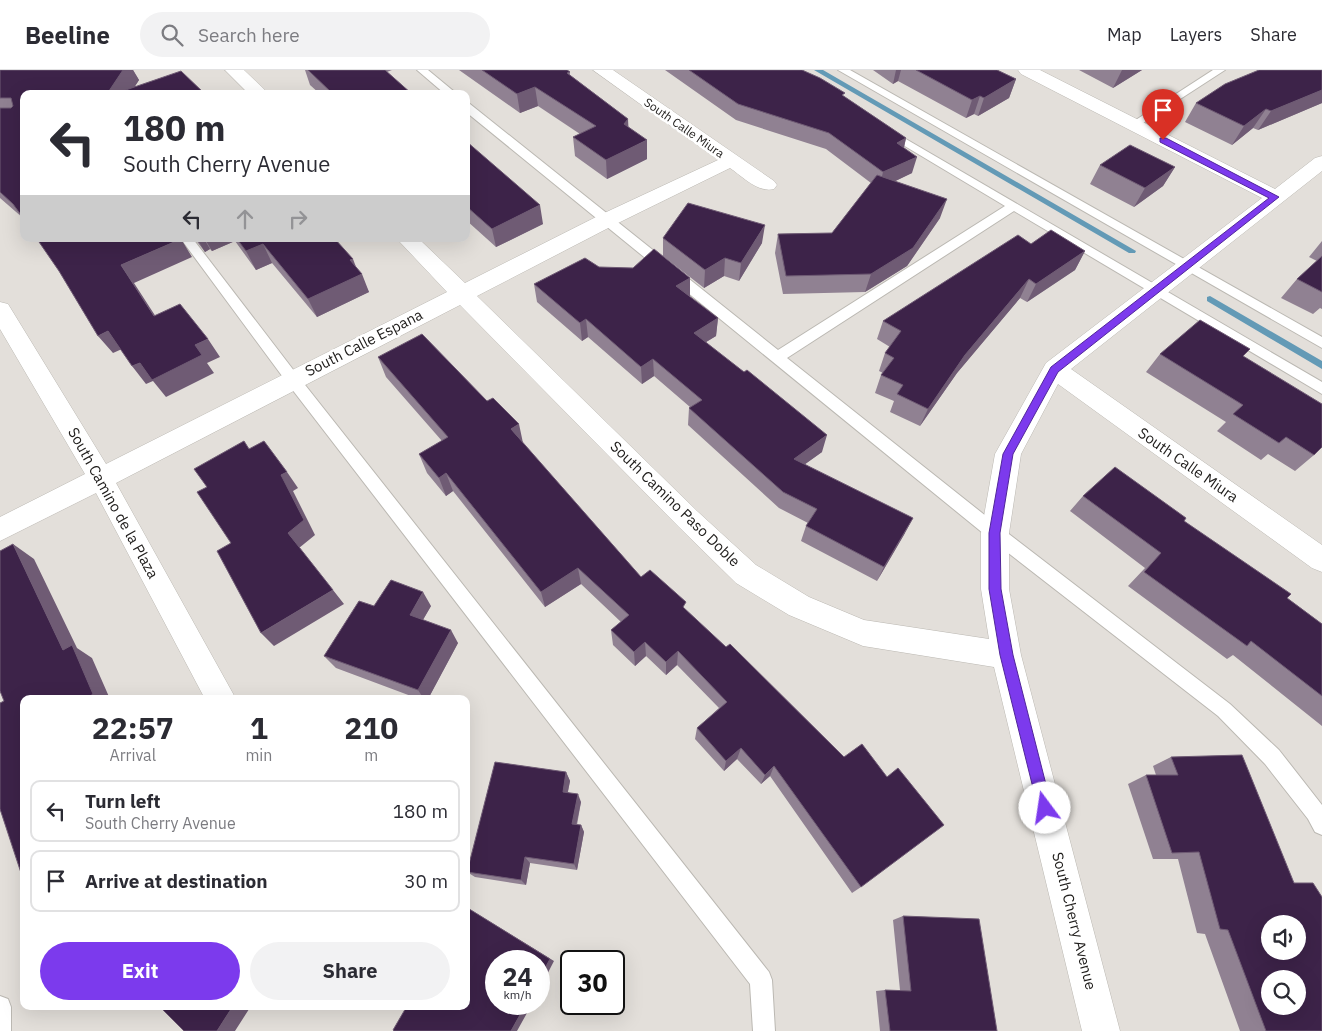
<!DOCTYPE html>
<html lang="en">
<head>
<meta charset="utf-8">
<style>
	:root { --surface:#fff; --page:#f2f2f3; --text:#2b2b33; --muted:#7c7c81; --line:#e1e1e2; --accent:#7c3aed }
	body { margin:0; font-family:"IBM Plex Sans",sans-serif; background:var(--page); color:var(--text); height:100vh; display:flex; flex-direction:column; font-size:19px; white-space:nowrap }
	* { box-sizing:border-box; margin:0 }
	p { font-size:16px; color:var(--muted) }
	.icon { flex:none; width:28px; height:28px; fill:none; stroke:currentColor; stroke-width:2; stroke-linecap:round; stroke-linejoin:round }
	.map { position:relative; flex:1; overflow:hidden }
	.side { position:absolute; left:20px; top:625px; width:450px; height:315px; display:flex; flex-direction:column; background:var(--surface); border-radius:10px; box-shadow:0 5px 20px #0002 }
	.side>* { flex:none }
	.top-card { position:absolute; left:20px; top:20px; width:450px; height:152px; border-radius:10px; box-shadow:0 5px 20px #0002; background:#fff; color:var(--text); overflow:hidden }
	.fabs { position:absolute; left:1261px; top:845px; display:grid; gap:10px }
	.fabs a { display:grid; place-items:center; width:45px; height:45px; border-radius:50%; background:var(--surface); box-shadow:0 5px 20px #0002; font-size:25px }
	.speed { position:absolute; left:485px; top:880px; display:flex; gap:10px; font-size:25px; font-weight:700; text-align:center }
	.speed>* { display:grid; place-content:center; width:65px; height:65px; border-radius:50%; background:var(--surface); box-shadow:0 5px 20px #0002; line-height:1 }
	.speed small { font-size:12px; font-weight:400 }
	.speed .limit { border:2px solid #111; border-radius:8px; background:#fff; color:#111 }
	.pin { position:absolute; display:grid; place-items:center; width:42px; height:42px; color:#fff; margin:-51px -21px; border-radius:50% 50% 50% 0; rotate:-45deg; box-shadow:0 0 5px #0007 }
	.pin .icon { rotate:45deg }
	.me { position:absolute; width:55px; margin:-28px; rotate:346deg; stroke-linejoin:round; filter:drop-shadow(0 0 4px #0008) }
	.turn { display:flex; align-items:center; gap:18px; height:105px; padding:0 20px; font-size:22px }
	.turn .icon { width:65px; height:65px; stroke-width:2.5 }
	.turn b { display:block; font-size:35px; line-height:42px }
	.lanes { display:flex; align-items:center; height:48px; padding:0 20px; background:#0003; justify-content:center; gap:25px; direction:ltr }
	.lanes .off { opacity:.35 }
	.eta { display:flex; justify-content:space-evenly; align-items:center; height:85px; text-align:center }
	.eta b { font-size:30px; font-weight:700; line-height:35px }
	.button { display:flex; gap:10px; margin-top:auto; padding:10px 20px }
	.button a { flex:1; height:58px; border-radius:30px; background:var(--accent); color:#fff; font-size:20px; font-weight:700; line-height:58px; text-align:center }
	.button a+a { background:var(--page); color:var(--text) }
	ul { padding:0; list-style:none }
	li { display:flex; align-items:center; gap:15px; height:62px; margin:0 10px 8px; padding:0 10px; border:2px solid var(--line); border-radius:10px }
	li div { flex:1 }
	li b { display:block; font-size:19px }
	li em { font-style:normal }
	header { display:flex; align-items:center; gap:30px; box-sizing:border-box; height:70px; padding:0 25px; background:var(--surface); border-bottom:1px solid var(--line) }
	header strong { font-size:24px }
	nav { display:flex; gap:28px; margin-inline-start:auto; font-size:18px }
	.search { width:350px; height:45px; background:var(--page); display:flex; align-items:center; gap:12px; box-sizing:border-box; padding:0 18px; border-radius:28px; color:var(--muted); font-size:19px }
	.map>svg:first-child { display:block }
	.lines { fill:none; stroke-linecap:round; stroke-linejoin:round }
	.stream { fill:#639ab6; fill-rule:evenodd }
	.lane-casing { stroke:#bbb8b2; stroke-width:2 }
	.street-casing { stroke:#bbb8b2; stroke-width:1 }
	.lane { fill:#fff; fill-rule:evenodd }
	.street { fill:#fff; fill-rule:evenodd }
	.wall { fill:#908192 }
	.shaded-wall { fill:#6f5b74 }
	.building { fill:#3d2349; stroke:#6f5b74; fill-rule:evenodd }
	.route { fill:#7c3aed; stroke:#51269a }
	.labels { text-anchor:middle; stroke-width:5; stroke-linejoin:round; paint-order:stroke }
	.far-street-label { font-size:12px; fill:#1e1c1a; stroke:#fff }
	.street-label { font-size:15px; fill:#1e1c1a; stroke:#fff }
</style>
</head>
<body>
<header>
<strong>Beeline</strong>
<div class="search"><svg class="icon" aria-label="search" viewBox="0 0 24 24"><circle cx="10" cy="10" r="6"/><path d="M15 15l6 6"/></svg>Search here</div>
<nav><a>Map</a><a>Layers</a><a>Share</a></nav>
</header>
<div class="map">
<svg width="1322" height="961" viewBox="0 0 1322 961">
	<rect width="100%" height="100%" fill="#e3dfda"/>
	<g class="lines">
		<path class="stream" d="M814,0H823L1136,181L1135,183H1129Z
			M1210,226L1322,291V299L1207,231V227Z"/>
		<g class="lane-casing">
			<path id="lane" d="M417,0H428L457,24H445Z
				M838,0H850L1322,267V278Z
				M1213,0H1225L1137,57L1133,58L1128,55Z
				M466,33L470,34L778,280L1005,136L883,63L882,61L883,59L887,58L1322,312V324L1014,141L787,288L1001,458L1230,634L1279,680L1322,735V765L1315,762L1308,749L1265,694L1218,646L989,468L466,42Z
				M181,169H193L298,306L769,902L772,910L775,961H753L750,914L288,314Z
				M0,926L8,929L11,937V961H0Z"/>
		</g>
		<g class="street-casing">
			<path id="street" d="M225,0H244L269,24H249Z
				M593,0H613L774,111L777,115L774,119C758,123 743,107 730,98L614,155L477,226L697,441L756,495L809,527L864,550L989,569L981,519V463L995,384L1046,293L1262,128L1021,4L1018,0H1040L1275,119L1315,88L1322,86V101L1071,299L1322,475V502L1312,498L1058,314L1021,384L1009,463V519L1021,585L1120,961H1082L994,597L863,576L789,545L736,513L679,457L460,235L116,413L236,629H205L96,423L0,471V447L85,404L0,259V232L8,234L106,394L447,222L397,169H419L465,213L600,145L718,90Z"/>
		</g>
		<use href="#lane" class="lane"/>
		<use href="#street" class="street"/>
	</g>
	<path class="wall" d="M0,0H133L139,10L135,16L205,24H24L23,148L0,128Z
		M305,0H392L387,2L412,24H320L310,15Z
		M459,0H567L570,2V5L628,49V57L647,89L607,109L575,86L573,67L580,64L538,36L520,43Z
		M665,0H802L845,27L906,68L904,78L912,103L895,111L940,148L907,196L865,222L783,224L775,183L778,164L832,163L871,113L826,79L736,50Z
		M873,0H997L1016,9L1009,28L978,46L974,44L966,48L898,11L893,14Z
		M1079,0H1142L1113,18Z
		M1322,0V33L1258,60L1253,58L1232,75L1185,52L1196,33Z
		M466,71L543,154L496,177L466,150Z
		M1100,95L1175,97L1163,116L1134,137L1090,114Z
		M663,168L762,173L739,211L724,206L704,218L663,186Z
		M195,169H335L356,197L369,222L317,247L272,193L256,200L235,171L212,181L210,179L205,182Z
		M1322,171V239L1320,238L1313,244L1281,228L1297,209L1317,191L1309,187Z
		M1031,174L1085,181L1075,200L1027,232L1020,228L957,303L920,356L890,342L894,331L875,323L881,305L883,303L879,301L885,283L890,277L877,269L883,251Z
		M599,197L690,208V227L718,248L716,266L706,272L822,382L805,394L905,463L877,511L801,471L806,456L808,453L779,438L688,355L689,338L690,337L654,306L642,314L588,267L582,271L537,232L534,214Z
		M1160,284L1243,287L1314,385L1295,401L1268,384L1261,390L1217,361L1226,352L1146,302Z
		M378,287L523,373L641,507L685,540L861,817L852,823L770,706L761,714L737,689L724,701L695,669L697,658L719,638L677,595L666,605L646,586L635,596L613,575L611,560L621,552L581,514L545,537L453,421L446,426L427,403L419,384L442,371L386,307Z
		M1083,426L1184,451L1322,554V656L1233,585L1227,589L1128,516L1145,498L1070,441Z
		M374,536H431L423,550L458,573L428,629H419L336,598L324,586Z
		M1171,687L1322,961H1240L1205,864L1197,863L1178,789H1153L1128,714L1146,705H1156L1153,696Z
		M566,702L570,711L568,722L581,732L577,755H581L584,762L577,800L530,793L526,815L475,807L467,802Z
		M903,846L997,961H880L876,921L885,920H900L893,850Z"/>
	<path class="shaded-wall" d="M123,0H133L139,10L130,24H107Z
		M896,0H901L898,11L893,14Z
		M1122,0H1142L1113,18Z
		M1016,9L1009,28L978,46L984,28Z
		M535,17L538,36L520,43L517,24Z
		M1322,20V33L1258,60L1271,41Z
		M980,26L974,44L966,48L972,30Z
		M1266,39L1253,58L1232,75L1244,56Z
		M628,49L629,68L624,54Z
		M906,68L902,85L897,73Z
		M647,70V89L607,109L606,90Z
		M917,87L912,103L879,119L883,102Z
		M1175,97L1163,116L1134,137L1145,118Z
		M947,129L940,148L907,196L865,222L871,204Z
		M540,135L543,154L496,177L492,159Z
		M765,155L762,173L739,211L741,193Z
		M181,169L192,187L134,213L167,264L154,246L121,195Z
		M197,169H204L210,179L205,182Z
		M205,169H234L235,171L212,181Z
		M263,174L272,193L256,200L246,181Z
		M1085,181L1075,200L1027,232L1036,214Z
		M725,188L724,206L704,218L705,200Z
		M353,189L359,205L362,204L369,222L317,247L308,229L350,190Z
		M690,208V227L676,216Z
		M1029,209L1020,228L957,303L920,356L928,339L965,285Z
		M718,248L716,266L693,280L694,263Z
		M586,249L588,267L582,271L580,253Z
		M108,261L122,279L113,283L98,266Z
		M208,269L220,287L207,293L214,303L166,327L153,311L146,314L132,296L140,293L195,275Z
		M653,289L654,306L642,314L641,297Z
		M519,354L523,373L511,359Z
		M827,365L822,382L790,405L794,389Z
		M287,402L298,418L293,421L315,465L299,478L288,463L281,405Z
		M446,403L453,421L446,426L439,408Z
		M913,448L905,463L877,511L884,497Z
		M13,474L34,489L77,578L92,588L110,629H86Z
		M578,498L581,514L545,537L541,522Z
		M333,520L344,534L274,576L261,563Z
		M423,522L431,536L418,558L410,545Z
		M451,560L458,573L428,629H424L418,620Z
		M645,572L646,586L635,596L634,582Z
		M678,581L677,595L666,605V592Z
		M741,678L737,689L724,701L726,691Z
		M774,696L770,706L761,714L765,705Z
		M566,702L570,711L566,730L563,722Z
		M578,724L581,732L575,761L572,754Z
		M581,755L584,762L577,800L574,794Z
		M525,787L530,793L526,815L521,810Z
		M466,837L554,891L539,920V909Z
		M526,934H532L517,961H511Z
		M233,936H251L235,961H217Z"/>
	<path class="building" d="M0,0H123L107,24H24V149L13,134L0,122V38H11L13,36L11,28H0Z
		M308,0H385L412,24H333Z
		M482,0H567L570,2L567,3L628,49L624,54L647,70L606,90L573,67L596,56L535,17L517,24Z
		M689,0H802L820,8L845,23L842,25L906,68L897,73L917,87L883,102L829,63L738,34Z
		M916,0H997L1016,9L984,28L980,26L972,30Z
		M1259,0H1322V20L1271,41L1266,39L1244,56L1196,33L1225,14Z
		M181,1L204,23L114,24Z
		M466,71L540,135L492,159L466,136Z
		M1130,75L1175,97L1145,118L1100,95Z
		M877,105L947,129L913,178L871,204L786,206L778,164L832,163Z
		M688,133L765,155L741,193L725,188L705,200L663,168Z
		M1051,160L1085,181L1036,214L1029,209L965,285L928,339L897,324L903,315L881,305L894,288L885,283L901,261L883,251L1018,165L1031,174Z
		M37,169H181L121,195L154,246L180,234L208,269L195,275L202,285L152,310L140,293L132,296L108,261L98,266L59,201Z
		M237,169H335L353,189L350,190L362,204L308,229L263,174L246,181Z
		M654,179L690,208L676,216L718,248L694,263L744,302L747,300L827,365L794,389L913,448L884,497L806,456L817,439L783,422L689,338L702,330L653,289L641,297L586,249L580,253L534,214L585,188L599,197L633,198Z
		M1322,186V222L1297,209Z
		M1200,250L1250,279L1243,286L1322,334V377L1314,385L1286,367L1279,373L1233,344L1243,335L1160,284Z
		M422,264L487,331L493,328L519,354L511,359L641,507L650,500L686,532L683,537L726,577L730,574L844,687L862,674L887,707L898,698L944,755L861,817L774,696L765,705L741,678L726,691L697,658L727,632L678,581L666,592L645,572L634,582L611,560L629,545L578,498L541,522L446,403L439,408L419,384L448,367L378,287Z
		M244,371L249,379L264,371L287,402L281,405L304,450L288,463L333,520L261,563L217,481L231,473L197,422L207,417L194,399Z
		M1115,397L1186,448L1184,451L1291,524L1287,528L1322,554V626L1251,571L1247,576L1144,502L1161,483L1083,426Z
		M13,474L63,580L72,575L93,624L86,629H24V812L0,739V633L4,631L0,621V481Z
		M391,510L423,522L410,545L451,560L418,620L324,586L359,531L374,536Z
		M1242,685L1294,813H1313L1322,827V961H1266L1228,860L1220,859L1199,782L1172,783L1146,705H1178L1171,687ZM1270,854H1298V881H1270ZM1270,909H1298V936H1270Z
		M495,692L566,702L563,722L578,724L572,754L581,755L574,794L525,787L521,810L467,802Z
		M466,837L550,889L539,909V891H496V934H526L511,961H394L393,960L407,936H466Z
		M903,846L979,849L997,961H890L885,920L911,921Z
		M159,936H233L217,961H184Z"/>
	<path class="route" d="M1160,68H1166L1279,127L1058,302L1013,384L1000,463L1001,519L1013,585L1052,738L1050,743L1045,745L1040,743L1038,738L1000,585L989,519V463L1003,384L1051,297L1269,128L1160,72Z"/>
	<g class="labels">
		<g class="far-street-label">
			<text transform="translate(684 58) rotate(35)" y="4">South Calle Miura</text>
		</g>
		<g class="street-label">
			<text transform="translate(364 273) rotate(-27)" y="5">South Calle Espana</text>
			<text transform="translate(1188 395) rotate(35)" y="5">South Calle Miura</text>
			<text transform="translate(113 433) rotate(61)" y="5">South Camino de la Plaza</text>
			<text transform="translate(675 434) rotate(44)" y="5">South Camino Paso Doble</text>
			<text transform="translate(1074 851) rotate(76)" y="5">South Cherry Avenue</text>
		</g>
	</g>
</svg>
<div class="fabs">
<a><svg class="icon" aria-label="sound" viewBox="0 0 24 24"><path d="M4 9h4l5-4v14l-5-4H4zM17 9q2 3 0 6"/></svg></a>
<a><svg class="icon" aria-label="search" viewBox="0 0 24 24"><circle cx="10" cy="10" r="6"/><path d="M15 15l6 6"/></svg></a>
</div>
<div class="speed"><div>24<small>km/h</small></div><div class="limit">30</div></div>
<div class="pin" style="left:1163px;top:70px;background:#d93025"><svg class="icon" aria-label="arrive" viewBox="0 0 24 24"><path d="M6 21V4h12l-3 4 3 4H6"/></svg></div>
<svg class="me" style="left:1045px;top:738px" viewBox="-20 -20 40 40"><circle r="19" fill="#fff"/><path d="M0-13L10 11 0 6-10 11z" fill="#7c3aed"/></svg>
<div class="top-card">
<div class="turn"><svg class="icon" aria-label="left" viewBox="0 0 24 24"><path d="M17 20v-9H6M10 6l-5 5 5 5"/></svg><div><b>180 m</b>South Cherry Avenue</div></div>
<div class="lanes"><svg class="icon" aria-label="left" viewBox="0 0 24 24"><path d="M17 20v-9H6M10 6l-5 5 5 5"/></svg><svg class="icon off" aria-label="ahead" viewBox="0 0 24 24"><path d="M12 20V5M6 11l6-6 6 6"/></svg><svg class="icon off" aria-label="right" viewBox="0 0 24 24"><path d="M7 20v-9h11M14 6l5 5-5 5"/></svg></div>
</div>
<section class="side">
<div class="eta">
<div><b>22:57</b><p>Arrival</p></div>
<div><b>1</b><p>min</p></div>
<div><b>210</b><p>m</p></div>
</div>
<ul>
<li><svg class="icon" aria-label="left" viewBox="0 0 24 24"><path d="M17 20v-9H6M10 6l-5 5 5 5"/></svg><div><b>Turn left</b><p>South Cherry Avenue</p></div><em>180 m</em></li>
<li><svg class="icon" aria-label="arrive" viewBox="0 0 24 24"><path d="M6 21V4h12l-3 4 3 4H6"/></svg><div><b>Arrive at destination</b></div><em>30 m</em></li>
</ul>
<div class="button"><a>Exit</a><a>Share</a></div>
</section>
</div>
</body>
</html>
